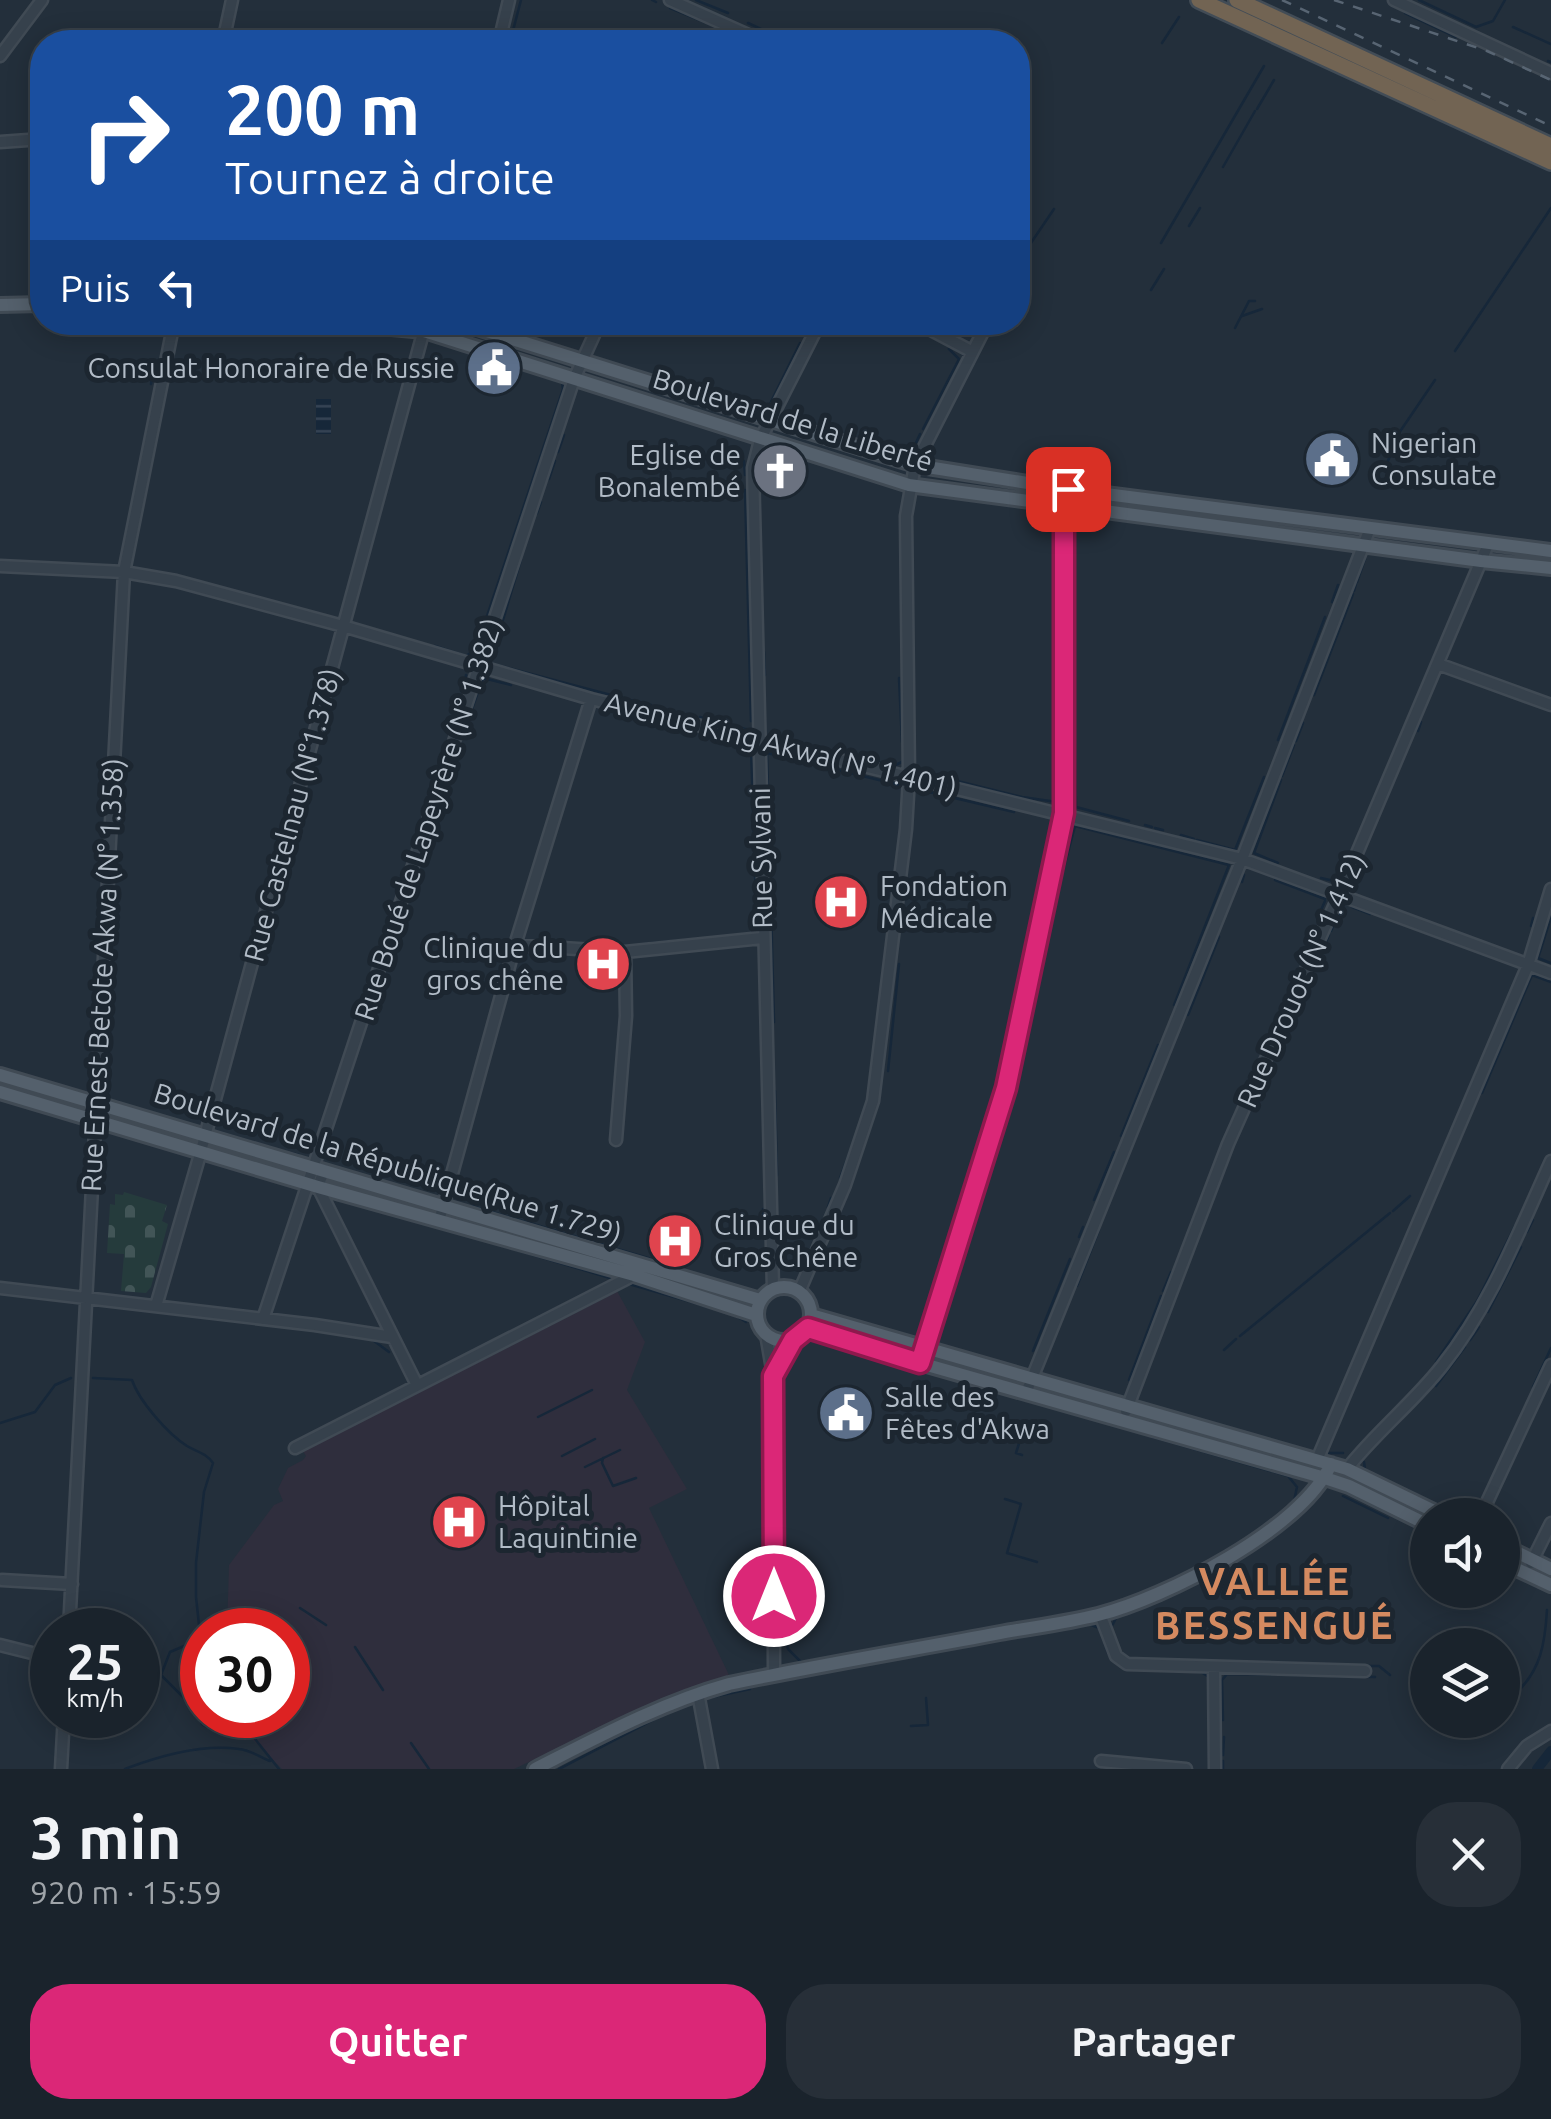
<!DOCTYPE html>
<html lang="fr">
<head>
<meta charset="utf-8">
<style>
	:root { --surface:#1a232c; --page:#272f38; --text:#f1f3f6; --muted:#9fa4a9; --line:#384048; --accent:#db2777 }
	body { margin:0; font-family:Ubuntu,sans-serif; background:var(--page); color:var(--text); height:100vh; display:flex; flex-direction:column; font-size:38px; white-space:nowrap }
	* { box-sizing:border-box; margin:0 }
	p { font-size:32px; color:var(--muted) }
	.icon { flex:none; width:55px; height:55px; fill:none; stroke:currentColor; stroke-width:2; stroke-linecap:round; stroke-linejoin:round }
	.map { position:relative; height:1769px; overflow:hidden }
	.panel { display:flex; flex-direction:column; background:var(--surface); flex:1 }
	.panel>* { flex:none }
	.top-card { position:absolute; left:30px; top:30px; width:1000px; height:305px; border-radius:40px; box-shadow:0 5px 25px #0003,0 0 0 2px var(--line); background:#1a4fa0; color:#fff; overflow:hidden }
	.fabs { position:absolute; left:1410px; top:1498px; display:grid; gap:20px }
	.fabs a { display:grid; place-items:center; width:110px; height:110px; border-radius:50%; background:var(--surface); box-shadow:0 5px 25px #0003,0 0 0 2px var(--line); font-size:50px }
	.speed { position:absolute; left:30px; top:1608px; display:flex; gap:20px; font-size:50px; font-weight:700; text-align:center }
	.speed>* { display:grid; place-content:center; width:130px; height:130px; border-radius:50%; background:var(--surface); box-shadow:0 5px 25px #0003,0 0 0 2px var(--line); line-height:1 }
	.speed small { font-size:25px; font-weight:400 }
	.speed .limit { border:15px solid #d22; background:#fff; color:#111 }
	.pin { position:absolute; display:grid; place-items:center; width:85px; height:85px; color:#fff; margin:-42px; border-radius:20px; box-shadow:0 5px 15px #0006 }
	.me { position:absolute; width:110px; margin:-55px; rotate:0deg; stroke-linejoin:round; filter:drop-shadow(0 0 8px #0008) }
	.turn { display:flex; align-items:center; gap:35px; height:210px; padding:0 30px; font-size:45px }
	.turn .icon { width:130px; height:130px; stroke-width:2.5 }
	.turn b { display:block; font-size:70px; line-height:85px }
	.then { display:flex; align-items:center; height:95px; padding:0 30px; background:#0003; gap:20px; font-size:38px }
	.round { display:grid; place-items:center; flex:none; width:105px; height:105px; border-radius:40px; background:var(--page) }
	.headline { display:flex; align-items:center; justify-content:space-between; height:170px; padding:0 30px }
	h1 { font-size:60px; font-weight:700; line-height:75px }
	.cta { display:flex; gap:20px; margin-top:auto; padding:20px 30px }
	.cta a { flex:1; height:115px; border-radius:40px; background:var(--accent); color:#fff; font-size:40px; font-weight:700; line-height:115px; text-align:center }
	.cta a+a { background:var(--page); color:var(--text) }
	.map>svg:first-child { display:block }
	.medical { fill:#2f2e3d }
	.cemetery { fill:url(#cemetery-stones) }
	.water { fill:url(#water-rules) }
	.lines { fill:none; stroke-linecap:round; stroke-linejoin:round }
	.stream { stroke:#162739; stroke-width:2.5 }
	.canal { stroke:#162739; stroke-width:10 }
	.minor-casing { stroke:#404a54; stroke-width:15 }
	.major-casing { stroke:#404a54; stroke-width:18 }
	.highway-casing { stroke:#424c56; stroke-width:20 }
	.minor { stroke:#36414c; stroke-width:10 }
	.major { stroke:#54606c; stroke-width:12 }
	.highway { stroke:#726453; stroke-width:15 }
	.rail { stroke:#586573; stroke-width:2.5; stroke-dasharray:10 10; stroke-linecap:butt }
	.route-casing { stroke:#8e194d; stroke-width:25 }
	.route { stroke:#db2777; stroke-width:18 }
	.labels { text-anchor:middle; stroke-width:10; stroke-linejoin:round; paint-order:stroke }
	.poi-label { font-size:28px; fill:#b2bcc7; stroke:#1c2630; text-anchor:start }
	.street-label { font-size:28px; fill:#b2bcc7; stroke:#1c2630 }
	.district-label { font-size:38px; font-weight:bold; letter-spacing:2.5px; fill:#d48a60; stroke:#1c2630 }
</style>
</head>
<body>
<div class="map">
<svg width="1551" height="1769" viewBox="0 0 1551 1769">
	<defs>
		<pattern id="cemetery-stones" width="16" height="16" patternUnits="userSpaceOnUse" patternTransform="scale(2.5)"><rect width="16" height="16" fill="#253b3c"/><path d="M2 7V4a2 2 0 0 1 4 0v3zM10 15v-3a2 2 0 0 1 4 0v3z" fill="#425557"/></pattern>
		<pattern id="water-rules" width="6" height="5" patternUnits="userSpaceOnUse" patternTransform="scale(2.5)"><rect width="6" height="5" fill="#162739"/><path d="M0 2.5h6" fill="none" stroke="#364454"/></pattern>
	</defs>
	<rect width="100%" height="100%" fill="#232f3b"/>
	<path class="medical" d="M617,1291L645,1342L627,1390L687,1489L649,1508L729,1675L642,1709L514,1769H282L228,1715H288V1630H227L229,1565L274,1505L283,1501L278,1489L288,1468L303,1460L306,1456L303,1451Z"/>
	<path class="cemetery" d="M124,1192L167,1205L162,1221L168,1224L151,1287L146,1293L121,1291L124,1254L107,1253L110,1204L115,1205V1194L123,1195Z"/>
	<path class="water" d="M316,399H331V434H316Z"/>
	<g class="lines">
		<path class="stream" d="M652,0L656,2
			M696,0L728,13
			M1419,0L1476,27L1493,21L1505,0
			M670,8L719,28
			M1405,13L1456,37
			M748,23L789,42
			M1513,27L1551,44
			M510,42L521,0
			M1162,43L1179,17
			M1548,61L1551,62
			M1257,109L1274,80
			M1467,132L1551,171
			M1223,167L1255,111
			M1189,226L1200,208
			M1161,243L1264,66
			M1018,262L1054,209
			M1151,290L1164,269
			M1242,316L1262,309
			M1235,328L1249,301H1255
			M958,334H972L980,322
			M804,336L810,322
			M1455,351L1551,208
			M624,366L732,401
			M151,384L153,372
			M763,411L767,410L800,343
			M923,429L959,359L949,349
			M914,447L920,434
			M558,452L564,435
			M744,461L745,475
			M1386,466L1399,433L1435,380
			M549,479L555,461
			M759,480L760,491
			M745,490L751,721
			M537,513L541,502
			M1072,527L1073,643
			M521,560L490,663L626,699
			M1357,582L1365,559
			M1354,591L1356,584
			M1332,602L1338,585
			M435,646L466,656L476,649L563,389L562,382
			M1073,647L1076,807L1129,821
			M764,652L765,675
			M899,678L902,742
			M464,687L466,675
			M1314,695L1353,594
			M630,700L651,705
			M700,717L713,721
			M718,722L728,724
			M467,723L483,678L511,685
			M734,726L749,730
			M1418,731L1421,722
			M1278,740L1325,617
			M1296,741L1303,723
			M814,746L837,752
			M751,747L757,934
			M849,755L893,766L902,762
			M921,772L1022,797L1057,802L1056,524L1048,515
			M1282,776L1294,745
			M929,792L1014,812
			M1145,825L1152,827
			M1155,828L1163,830
			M1181,835L1194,839
			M1197,840L1235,850L1264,777
			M1278,863L1254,853L1281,780
			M1063,871L1075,826L1229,865L1174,1005
			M1321,878L1334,881
			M1275,880L1325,899
			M1242,882L1244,875
			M1352,907L1370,914
			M1318,917L1325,901
			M1551,917L1538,958L1551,963
			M905,922L906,911
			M1531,926L1533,918
			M1331,931L1341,909
			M651,943L744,935
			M1039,982L1040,975
			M1188,1015L1219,937
			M774,1022L767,753L904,786
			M1289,1026L1329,935
			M888,1071L899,964
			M775,1091L777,1175
			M1482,1093L1532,975L1551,982
			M993,1110L1004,1068
			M219,1132L273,1148
			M1121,1136L1158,1045
			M291,1153L299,1155
			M840,1178L857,1133
			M1094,1200L1114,1152
			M472,1206L658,1261
			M828,1207L831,1198
			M763,1209L764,1222
			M1393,1211L1410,1196
			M1527,1232L1533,1220
			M1079,1237L1083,1227
			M477,1238L610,1278
			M938,1281L970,1182
			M629,1284L733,1314L746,1322
			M1077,1286L1099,1230
			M1163,1291L1171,1272
			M929,1310L935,1289
			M1488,1312L1521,1247
			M1240,1336L1390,1213
			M370,1338L389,1352
			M1470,1340L1479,1327
			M1224,1350L1236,1339
			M1033,1351L1070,1259
			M1436,1362L1477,1301L1515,1226
			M93,1378L132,1380C139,1401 168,1434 187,1446C197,1452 206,1453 213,1463L204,1492L196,1563V1597L200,1634L196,1641L170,1652L161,1675L185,1699L203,1725L211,1729L240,1728L251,1734L279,1769
			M1129,1380L1161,1296
			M1436,1386L1465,1347
			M1533,1387L1551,1348
			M407,1397L630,1284
			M782,1409L783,1458
			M1164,1410L1218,1426
			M538,1417L592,1390
			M0,1423L35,1412L55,1385L71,1378
			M1153,1437L1288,1476L1297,1487L1294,1501
			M1329,1453H1343
			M1022,1455L1016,1453L1022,1434
			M562,1456L595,1439
			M603,1458L602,1463L613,1486L636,1478
			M1364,1462L1365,1469L1377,1477
			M783,1465L784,1519
			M585,1467L620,1450
			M1343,1496L1388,1518
			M1005,1499L1021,1504L1007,1553L1037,1562
			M784,1529L786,1629
			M1502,1537L1532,1552
			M1547,1559L1551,1561
			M300,1608L326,1625
			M1089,1624L1099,1628L1108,1653L1121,1666
			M1111,1628L1116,1618
			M786,1642L788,1649L802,1663
			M355,1647L383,1690
			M1255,1663L1303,1664
			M1305,1664L1350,1665
			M1365,1666H1379L1390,1675
			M1129,1669L1201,1672L1209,1677
			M1334,1676L1375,1677
			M1516,1693C1541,1670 1545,1643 1547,1610
			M703,1699L750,1689
			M645,1708L712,1683
			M670,1712L695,1702
			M1223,1720L1222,1680L1227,1674L1306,1675
			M911,1726L928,1725L926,1698
			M411,1743L429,1769
			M1223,1755L1224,1737
			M1223,1761V1769
			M125,1769C159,1756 203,1744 239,1749C250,1750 260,1757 270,1761
			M559,1769L657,1718"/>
		<path class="canal" d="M1537,1769L1551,1751"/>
		<g class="minor-casing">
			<path id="minor" d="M670,0L764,42
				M1394,0L1551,73
				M223,42L232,0
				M499,42L509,0
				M0,56L42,0
				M0,142L42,139
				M916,322L971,351
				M0,566L124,572L176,581L343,626L591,699L1242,859L1551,973
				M1438,664L1551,705
				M515,945L625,952L762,938
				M616,1140L626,1016L625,952
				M324,1170L318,1187L417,1385
				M439,1221L515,945L591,699
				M0,1288L315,1325L392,1337
				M773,1289L753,468L760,440L820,322
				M799,1292L845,1185L873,1101L906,829L909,778L906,516L915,465L988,322
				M156,1306L201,1151L426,322
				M263,1319L574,379L600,322
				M766,1334L773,1375
				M923,1353L1006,1088L1065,813L1064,506L1068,489
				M1026,1393L1242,859L1370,528
				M1126,1411L1228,1144L1340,893L1489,542
				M295,1448L634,1275L635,1271
				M1317,1460L1528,965L1551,889
				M1347,1469C1376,1432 1413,1403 1442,1366C1491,1305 1519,1231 1551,1161
				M1481,1515L1551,1365
				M1531,1563L1551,1523
				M2,1580L72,1584
				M1100,1614L1116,1656L1127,1664L1365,1671
				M69,1630L124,572L174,322
				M0,1645L52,1658
				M1214,1668L1215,1769
				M774,1674L773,1376L793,1340
				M698,1693L712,1769
				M1101,1761L1186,1769
				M61,1769L64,1715
				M1508,1769L1527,1746L1551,1731"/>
		</g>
		<g class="major-casing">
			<path id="major" d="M0,305L42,304
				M327,322L424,331L909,485L1481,561L1551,568
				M458,322L915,465L1059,488L1551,551
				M0,1075L760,1300
				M0,1092L318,1187L634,1275L756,1315
				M757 1314a27 27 0 1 1 54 0a27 27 0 1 1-54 0Z
				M811,1315L1347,1469L1442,1515
				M807,1327L920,1363L1325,1478L1349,1486L1428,1525
				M1502,1545L1551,1569
				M1502,1562L1551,1585
				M535,1769C598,1737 661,1703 729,1684C819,1665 910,1650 1000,1633C1033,1627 1066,1623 1098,1615C1165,1598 1302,1529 1331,1464"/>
		</g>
		<g class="highway-casing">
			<path id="highway" d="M1199,0L1551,162
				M1237,0L1551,146"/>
		</g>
		<use href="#minor" class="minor"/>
		<use href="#major" class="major"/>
		<use href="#highway" class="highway"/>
		<path class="rail" d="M1282,0L1551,126
			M1334,0L1487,51L1551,80"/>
	</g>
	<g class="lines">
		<g class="route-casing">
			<path id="route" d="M774,1596L773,1376L793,1340L808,1328L920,1363L1006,1088L1064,813V506L1068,489"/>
		</g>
		<use href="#route" class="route"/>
	</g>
	<defs>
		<g id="civic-disc" transform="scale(2.875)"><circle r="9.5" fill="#5c6f8a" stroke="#1c2630"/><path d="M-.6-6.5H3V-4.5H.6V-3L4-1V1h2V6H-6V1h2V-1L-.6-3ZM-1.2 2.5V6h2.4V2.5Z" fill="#fff"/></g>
		<g id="church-disc" transform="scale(2.875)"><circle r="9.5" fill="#6b7280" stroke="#1c2630"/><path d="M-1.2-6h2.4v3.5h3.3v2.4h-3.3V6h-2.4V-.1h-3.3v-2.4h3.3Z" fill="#fff"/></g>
		<g id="hospital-disc" transform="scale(2.875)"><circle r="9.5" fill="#e0444e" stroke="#1c2630"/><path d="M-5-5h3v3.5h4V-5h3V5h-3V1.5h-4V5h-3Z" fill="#fff"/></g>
	</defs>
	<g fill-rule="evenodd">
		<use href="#civic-disc" x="494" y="368"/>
		<use href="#civic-disc" x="1332" y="459"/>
		<use href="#church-disc" x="780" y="471"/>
		<use href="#hospital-disc" x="841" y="902"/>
		<use href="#hospital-disc" x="603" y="964"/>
		<use href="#hospital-disc" x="675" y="1241"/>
		<use href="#civic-disc" x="846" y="1413"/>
		<use href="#hospital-disc" x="459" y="1522"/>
	</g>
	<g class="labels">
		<g class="poi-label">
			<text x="455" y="378" text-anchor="end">Consulat Honoraire de Russie</text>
			<text x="1371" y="453">Nigerian<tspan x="1371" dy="32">Consulate</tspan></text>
			<text x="741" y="465" text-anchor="end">Eglise de<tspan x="741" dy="32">Bonalembé</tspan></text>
			<text x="880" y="896">Fondation<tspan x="880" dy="32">Médicale</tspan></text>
			<text x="564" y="958" text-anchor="end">Clinique du<tspan x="564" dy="32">gros chêne</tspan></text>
			<text x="714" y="1235">Clinique du<tspan x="714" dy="32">Gros Chêne</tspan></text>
			<text x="885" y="1407">Salle des<tspan x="885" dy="32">Fêtes d'Akwa</tspan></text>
			<text x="498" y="1516">Hôpital<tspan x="498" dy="32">Laquintinie</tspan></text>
		</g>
		<g class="street-label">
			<text transform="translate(793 420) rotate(17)" y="10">Boulevard de la Liberté</text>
			<text transform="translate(781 745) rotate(14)" y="10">Avenue King Akwa( N° 1.401)</text>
			<text transform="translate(292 815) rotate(-75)" y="10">Rue Castelnau (N°1.378)</text>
			<text transform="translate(428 819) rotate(-72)" y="10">Rue Boué de Lapeyrère (N° 1.382)</text>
			<text transform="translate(761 858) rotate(-91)" y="10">Rue Sylvani</text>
			<text transform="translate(102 975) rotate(-87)" y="10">Rue Ernest Betote Akwa (N° 1.358)</text>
			<text transform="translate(1301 980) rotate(-66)" y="10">Rue Drouot (N° 1.412)</text>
			<text transform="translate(388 1163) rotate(17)" y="10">Boulevard de la République(Rue 1.729)</text>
		</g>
		<g class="district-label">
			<text x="1275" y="1595">VALLÉE<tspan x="1275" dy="44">BESSENGUÉ</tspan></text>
		</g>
	</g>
</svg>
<div class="fabs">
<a><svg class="icon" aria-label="sound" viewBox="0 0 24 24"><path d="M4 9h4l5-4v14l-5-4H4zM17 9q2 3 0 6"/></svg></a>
<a><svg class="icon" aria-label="layers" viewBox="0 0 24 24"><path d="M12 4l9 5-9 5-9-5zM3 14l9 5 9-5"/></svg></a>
</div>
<div class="speed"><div>25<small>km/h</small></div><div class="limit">30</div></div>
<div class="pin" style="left:1068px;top:489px;background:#d93025"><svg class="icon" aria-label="arrive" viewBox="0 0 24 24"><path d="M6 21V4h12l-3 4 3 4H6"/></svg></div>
<svg class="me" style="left:774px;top:1596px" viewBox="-20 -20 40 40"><circle r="17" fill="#db2777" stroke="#fff" stroke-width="3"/><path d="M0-11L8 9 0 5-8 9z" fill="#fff"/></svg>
<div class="top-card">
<div class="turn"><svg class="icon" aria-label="right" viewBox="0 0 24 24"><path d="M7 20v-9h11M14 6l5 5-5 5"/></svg><div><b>200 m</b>Tournez à droite</div></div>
<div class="then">Puis<svg class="icon" aria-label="left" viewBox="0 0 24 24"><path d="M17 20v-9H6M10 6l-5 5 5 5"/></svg></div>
</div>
</div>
<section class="panel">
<div class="headline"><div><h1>3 min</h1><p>920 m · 15:59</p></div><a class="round"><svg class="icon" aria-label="close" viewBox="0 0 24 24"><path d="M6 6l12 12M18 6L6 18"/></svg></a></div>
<div class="cta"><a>Quitter</a><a>Partager</a></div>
</section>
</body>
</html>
